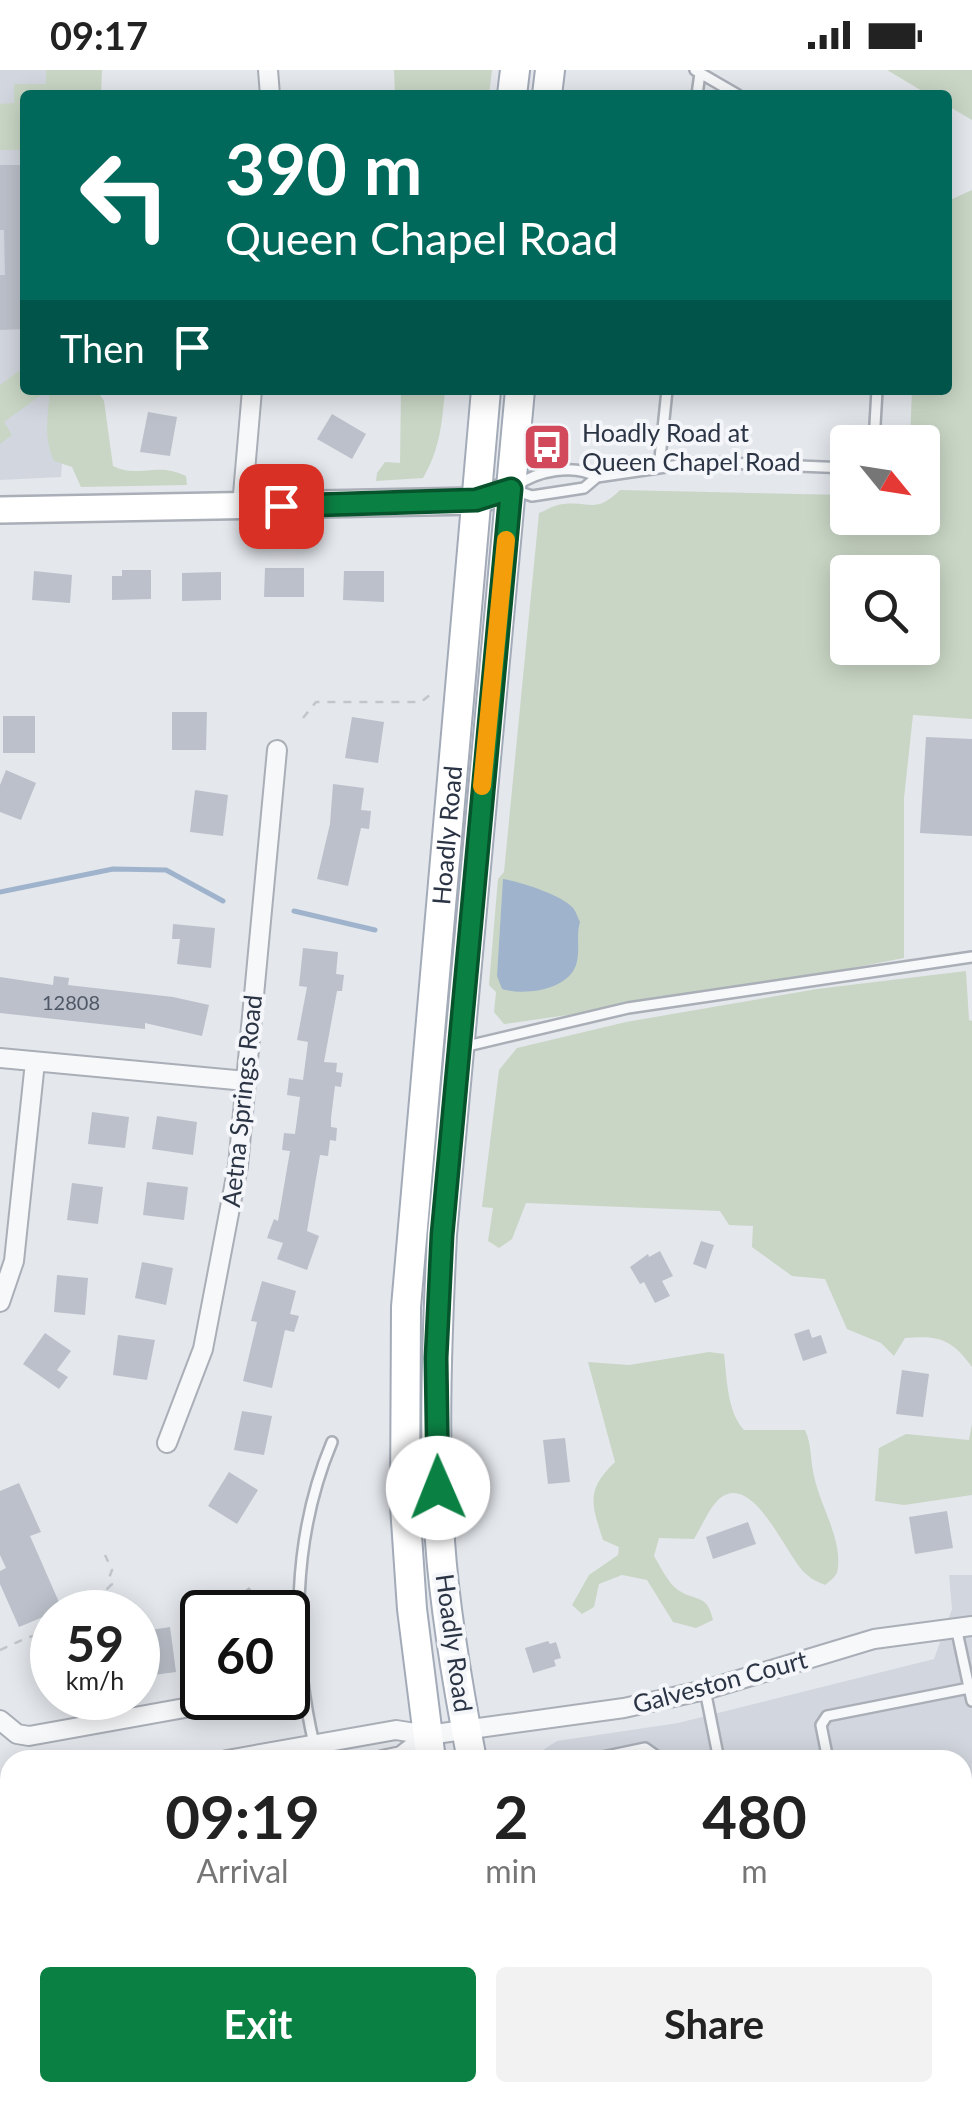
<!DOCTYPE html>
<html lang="en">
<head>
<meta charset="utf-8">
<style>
	:root { --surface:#fff; --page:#f2f2f2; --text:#222; --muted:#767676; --accent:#0b8043 }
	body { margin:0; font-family:Lato,sans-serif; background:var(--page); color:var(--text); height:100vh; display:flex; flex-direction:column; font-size:38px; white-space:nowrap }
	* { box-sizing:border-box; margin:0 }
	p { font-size:32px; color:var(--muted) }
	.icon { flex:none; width:55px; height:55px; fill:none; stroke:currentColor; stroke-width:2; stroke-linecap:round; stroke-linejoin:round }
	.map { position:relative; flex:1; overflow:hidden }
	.drawer { position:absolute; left:0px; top:1680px; width:972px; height:352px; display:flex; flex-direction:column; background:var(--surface); border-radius:30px 30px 0 0; box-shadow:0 5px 25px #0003 }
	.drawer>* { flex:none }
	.banner { position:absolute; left:20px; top:20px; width:932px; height:305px; border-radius:10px; box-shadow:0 5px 25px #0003; background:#00695c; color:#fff; overflow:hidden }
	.needle { width:65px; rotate:120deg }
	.controls { position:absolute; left:830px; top:355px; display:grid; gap:20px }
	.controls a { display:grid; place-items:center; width:110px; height:110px; border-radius:10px; background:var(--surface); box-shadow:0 5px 25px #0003; font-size:50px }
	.speed { position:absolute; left:30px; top:1520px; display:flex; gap:20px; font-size:50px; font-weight:700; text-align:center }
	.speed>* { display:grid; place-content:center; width:130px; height:130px; border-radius:50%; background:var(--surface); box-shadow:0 5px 25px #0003; line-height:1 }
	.speed small { font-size:25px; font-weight:400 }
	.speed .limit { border:5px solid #111; border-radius:15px; background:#fff; color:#111 }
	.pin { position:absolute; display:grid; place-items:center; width:85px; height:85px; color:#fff; margin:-42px; border-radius:20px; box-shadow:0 5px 15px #0006 }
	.me { position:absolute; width:110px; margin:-55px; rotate:359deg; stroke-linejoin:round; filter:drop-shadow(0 0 8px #0008) }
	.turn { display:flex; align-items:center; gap:35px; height:210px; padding:0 40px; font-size:45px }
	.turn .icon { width:130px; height:130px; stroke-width:2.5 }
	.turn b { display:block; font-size:70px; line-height:85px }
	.then { display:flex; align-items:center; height:95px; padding:0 40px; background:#0003; gap:20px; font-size:38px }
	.eta { display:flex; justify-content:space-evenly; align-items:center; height:170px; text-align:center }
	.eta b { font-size:60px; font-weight:700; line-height:70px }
	.button { display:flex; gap:20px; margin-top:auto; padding:20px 40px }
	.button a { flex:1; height:115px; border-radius:10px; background:var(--accent); color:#fff; font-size:40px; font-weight:700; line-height:115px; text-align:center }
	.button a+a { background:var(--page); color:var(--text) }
	.status { display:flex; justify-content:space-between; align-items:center; height:70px; padding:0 50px; background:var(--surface); direction:ltr }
	.status svg { height:28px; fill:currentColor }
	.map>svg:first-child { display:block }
	.built { fill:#d2d6de }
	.green { fill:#c9d6c5; fill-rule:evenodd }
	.water { fill:#9fb4cc }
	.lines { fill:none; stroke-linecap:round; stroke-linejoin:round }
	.stream { stroke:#9fb4cc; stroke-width:5 }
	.building { fill:#bbc0ca }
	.lane-casing { stroke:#a9aeb7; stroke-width:14 }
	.street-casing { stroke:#a9aeb7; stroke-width:22 }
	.secondary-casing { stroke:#a9aeb7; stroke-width:30 }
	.primary-casing { stroke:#a3abb8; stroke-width:32 }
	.path { stroke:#c2c5cb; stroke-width:2.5; stroke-dasharray:8 8; stroke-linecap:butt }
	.lane { stroke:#f7f8fa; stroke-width:9 }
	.street { stroke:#f7f8fa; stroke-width:18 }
	.secondary { stroke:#fff; stroke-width:25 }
	.primary { stroke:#fff; stroke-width:28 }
	.route-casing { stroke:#07532c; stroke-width:25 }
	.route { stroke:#0b8043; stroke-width:18 }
	.slow { stroke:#f59e0b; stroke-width:18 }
	.labels { text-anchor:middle; stroke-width:8; stroke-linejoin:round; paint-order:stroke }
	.number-label { font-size:20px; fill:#4f5766 }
	.poi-label { font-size:25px; fill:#2b3445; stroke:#f4f6f9; text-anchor:start }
	.street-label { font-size:25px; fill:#2b3445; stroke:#f4f6f9 }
</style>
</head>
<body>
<div class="status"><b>09:17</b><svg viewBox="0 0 49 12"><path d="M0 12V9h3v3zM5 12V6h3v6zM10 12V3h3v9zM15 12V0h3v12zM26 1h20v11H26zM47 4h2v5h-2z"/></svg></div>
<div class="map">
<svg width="972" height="2031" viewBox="0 0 972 2031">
	<rect width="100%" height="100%" fill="#e4e7ec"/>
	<path class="built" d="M0,0H80L25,25V320H67L61,407L0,410Z
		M949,1505H972V2031H587L585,2023L962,2022V1690H527L557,1671L678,1653L934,1589L952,1539Z
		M10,1769V2022H491L493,2031H0V1771Z"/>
	<path class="green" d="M46,0H102L101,25H25V80H0V34L14,33V14H46Z
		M394,0H492L489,25H395Z
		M887,0H972V50L948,36V25H929Z
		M972,120V649L913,645L904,728V888L717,924L504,954L494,942L496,922L489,915L498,809L504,802L539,443C547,440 556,434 564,434C591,431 596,444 620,420L847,425L848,448H922V372H910L912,320H948V131ZM848,502H922V578H848Z
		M25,297V320H48L4,352L12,365L0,374V315Z
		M50,320H97L104,331L113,396C138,409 156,391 186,406L187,415L81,417L72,397L54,391C43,368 48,345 50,320Z
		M401,320H445C442,353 440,379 423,408L376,411L377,403L385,392L400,393Z
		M966,901L969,950L972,951V1297C952,1269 939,1265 905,1268L894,1286L881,1273L847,1259L825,1209L792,1206L752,1177L753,1156L729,1155L720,1141L526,1133L512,1169L499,1178L488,1171L493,1138L482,1137L499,1000L517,978L626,952L817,919Z
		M709,1282L724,1284C727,1308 727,1342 744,1360H805C812,1375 810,1389 814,1406C820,1435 841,1467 838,1497C838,1506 831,1510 825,1515C818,1512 811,1509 805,1503C786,1486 753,1400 719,1429C709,1438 701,1458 694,1469L659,1468L654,1486C660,1496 668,1513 678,1520C696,1532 707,1523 713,1550L696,1558L673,1552L647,1510L622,1505L599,1514L594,1537L582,1544L572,1535L589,1505L618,1485L619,1477L603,1470C591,1433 586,1420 615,1392L588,1292L629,1295Z
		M972,1354V1425L904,1435L875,1431L879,1378L906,1364L969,1370Z
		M213,2023V2022L421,2023L420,2031H215Z"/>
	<path class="water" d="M503,809C518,811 562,825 572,837C575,839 578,848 580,852C576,866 580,877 577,891C572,920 525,926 502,919L497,906Z"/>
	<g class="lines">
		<path class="stream" d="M0,822L113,799L166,800L223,831
			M294,841L375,860"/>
	</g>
	<path class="building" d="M0,95H25V259L0,260V205H5L4,160H0Z
		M148,342L177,347L170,386L140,382Z
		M332,344L366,364L352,389L317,369Z
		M265,498H304V527H264Z
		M122,500H151V529L112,530V506H122Z
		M34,501L72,505L70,533L32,530Z
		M344,501H384V532L343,530Z
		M221,502V530L182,531V503Z
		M172,642H207L206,680H172Z
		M3,646H35V683H3Z
		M352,647L384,652L378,693L345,688Z
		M926,667L972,669V766L920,763Z
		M6,700L36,713L21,750L0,742V715Z
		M333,714L364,718L361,740L371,741L369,759L361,758L348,816L317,809L330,754Z
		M195,720L228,725L223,766L190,762Z
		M173,854L215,858L211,898L177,894L180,869H172Z
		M303,878L338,882L336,904L344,905L342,921H337L324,992L337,993L336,1002L343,1003L341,1017L335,1016L331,1048V1057L337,1058L336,1071L330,1070L328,1086L320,1085L307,1161L319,1166L307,1200L277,1189L283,1173L267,1168L274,1149L278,1151L290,1081L282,1080L284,1063L295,1064L300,1027L287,1025L289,1008L303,1010L308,972L297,970L307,917L299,916Z
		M54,906L69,908L68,915L173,927L209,935L202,966L145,953V959L0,943V907L53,915Z
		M92,1042L129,1047L125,1078L88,1074Z
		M157,1046L197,1052L193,1085L152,1079Z
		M147,1112L188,1117L184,1150L143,1145Z
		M72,1113L103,1117L98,1154L67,1150Z
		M701,1171L714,1175L706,1199L693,1194Z
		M660,1181L673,1206L662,1211L670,1226L655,1233L644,1212L640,1214L630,1197L648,1184L649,1187Z
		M142,1192L173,1198L166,1235L135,1228Z
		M57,1205L88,1208L85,1245L54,1242Z
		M262,1211L296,1221L290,1244L299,1246L294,1262L285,1260L272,1318L243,1311L257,1252L251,1251Z
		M809,1259L812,1268L821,1265L827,1283L803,1291L794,1264Z
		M45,1263L71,1281L57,1300L68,1307L59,1319L23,1294Z
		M118,1265L155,1270L147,1310L113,1305Z
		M902,1300L929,1304L923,1347L896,1344Z
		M242,1341L272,1346L264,1385L234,1380Z
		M565,1368L570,1412L548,1414L543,1370Z
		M229,1402L258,1420L237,1454L208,1436Z
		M19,1413L41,1462L30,1466L62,1539L19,1557L0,1514V1501L6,1498L0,1485V1421Z
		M947,1441L953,1478L915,1484L909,1447Z
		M748,1452L756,1474L713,1489L706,1467Z
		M249,1517L270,1542H243L233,1530Z
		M170,1557L176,1602L138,1607V1562Z
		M548,1571L550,1574L556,1572L561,1588L554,1590L556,1596L533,1603L525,1578Z
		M52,1575V1617L44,1618L38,1576Z"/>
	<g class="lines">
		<g class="lane-casing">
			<path id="lane" d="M695,0L738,25
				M697,25L700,3
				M874,372L877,320
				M659,398L667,320
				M516,416C537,401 574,393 597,407
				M517,421L532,426L584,418L597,407L700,392L848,398
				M463,977L628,938L972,887
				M956,1557L972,1631
				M705,1620L719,1690
				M314,1674C291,1575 292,1467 332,1372
				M588,1690L645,1678L662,1690
				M828,1690L821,1655L827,1646L969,1618
				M962,1724L972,1722
				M962,1902L972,1895
				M0,1958L10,1976
				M451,2031L489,2022
				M777,2031L789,2022"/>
		</g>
		<g class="street-casing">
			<path id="street" d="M268,0L270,25
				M242,436L252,320
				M0,988L246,1011
				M0,1232L14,1191L35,992
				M167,1373L203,1279L238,1096L277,680
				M0,1650L17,1664L29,1666L229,1630
				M227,1690L396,1660L428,1665L624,1638L705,1620L874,1569L972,1556
				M382,1690L401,1686L428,1665
				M0,1732L10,1730
				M0,1761L10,1759"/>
		</g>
		<g class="secondary-casing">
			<path id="secondary" d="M0,440L476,431L511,419"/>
		</g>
		<g class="primary-casing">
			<g id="primary">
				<path d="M512,25L515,0"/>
				<path d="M547,25L550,0"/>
				<path id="s1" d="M431,1690L412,1539L405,1436L406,1237L486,320"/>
				<path d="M472,1690C458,1618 445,1544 440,1471C433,1369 437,1267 442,1165L520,320"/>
				<path d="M510,2022L513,2031"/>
				<path d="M532,2022L534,2031"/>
			</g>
		</g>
		<path class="path" d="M303,648L316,632H421L435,621
			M84,1542L112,1514L109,1508L112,1500L105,1485
			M0,1580L29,1567L52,1562
			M153,2023L155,2022"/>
		<use href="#lane" class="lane"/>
		<use href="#street" class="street"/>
		<use href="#secondary" class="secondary"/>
		<use href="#primary" class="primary"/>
	</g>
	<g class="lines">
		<g class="route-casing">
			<path id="route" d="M281,436L476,430L511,419L442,1165L436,1288L438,1418"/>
		</g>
		<use href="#route" class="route"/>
		<path class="slow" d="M482,716L506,470"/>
	</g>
	<defs>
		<g id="bus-square" transform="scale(2.5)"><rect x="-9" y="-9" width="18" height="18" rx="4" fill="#d1495b" stroke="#f4f6f9"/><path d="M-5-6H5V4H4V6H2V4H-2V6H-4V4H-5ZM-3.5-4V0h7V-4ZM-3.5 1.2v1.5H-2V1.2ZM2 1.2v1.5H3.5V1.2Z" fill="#fff"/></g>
	</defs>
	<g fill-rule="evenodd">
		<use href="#bus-square" x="547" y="377"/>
	</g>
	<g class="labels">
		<g class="number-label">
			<text x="71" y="940">12808</text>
		</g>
		<g class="poi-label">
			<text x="582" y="372">Hoadly Road at<tspan x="582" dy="29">Queen Chapel Road</tspan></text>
		</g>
		<g class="street-label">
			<text dy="9" stroke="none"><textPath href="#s1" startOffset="928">Hoadly Road</textPath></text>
			<text transform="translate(242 1031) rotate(-84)" y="9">Aetna Springs Road</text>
			<text transform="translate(454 1573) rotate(82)" y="9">Hoadly Road</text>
			<text transform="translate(720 1612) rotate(-15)" y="9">Galveston Court</text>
		</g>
	</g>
</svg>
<div class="controls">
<a><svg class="needle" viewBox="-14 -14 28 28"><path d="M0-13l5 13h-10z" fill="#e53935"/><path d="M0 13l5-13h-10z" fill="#767676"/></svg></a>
<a><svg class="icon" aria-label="search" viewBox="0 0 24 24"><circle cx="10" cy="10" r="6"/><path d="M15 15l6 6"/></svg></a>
</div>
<div class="speed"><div>59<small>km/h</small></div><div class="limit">60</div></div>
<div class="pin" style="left:281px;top:436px;background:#d93025"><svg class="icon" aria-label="arrive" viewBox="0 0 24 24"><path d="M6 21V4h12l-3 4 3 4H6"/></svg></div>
<svg class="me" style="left:438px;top:1418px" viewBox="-20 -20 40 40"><circle r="19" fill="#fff"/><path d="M0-13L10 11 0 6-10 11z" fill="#0b8043"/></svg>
<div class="banner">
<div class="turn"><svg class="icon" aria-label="left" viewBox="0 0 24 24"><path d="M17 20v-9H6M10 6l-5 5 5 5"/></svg><div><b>390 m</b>Queen Chapel Road</div></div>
<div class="then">Then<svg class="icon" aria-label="arrive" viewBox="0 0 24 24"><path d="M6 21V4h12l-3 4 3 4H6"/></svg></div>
</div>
<section class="drawer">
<div class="eta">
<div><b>09:19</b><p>Arrival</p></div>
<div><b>2</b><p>min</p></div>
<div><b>480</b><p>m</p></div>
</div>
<div class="button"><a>Exit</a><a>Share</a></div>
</section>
</div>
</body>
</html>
